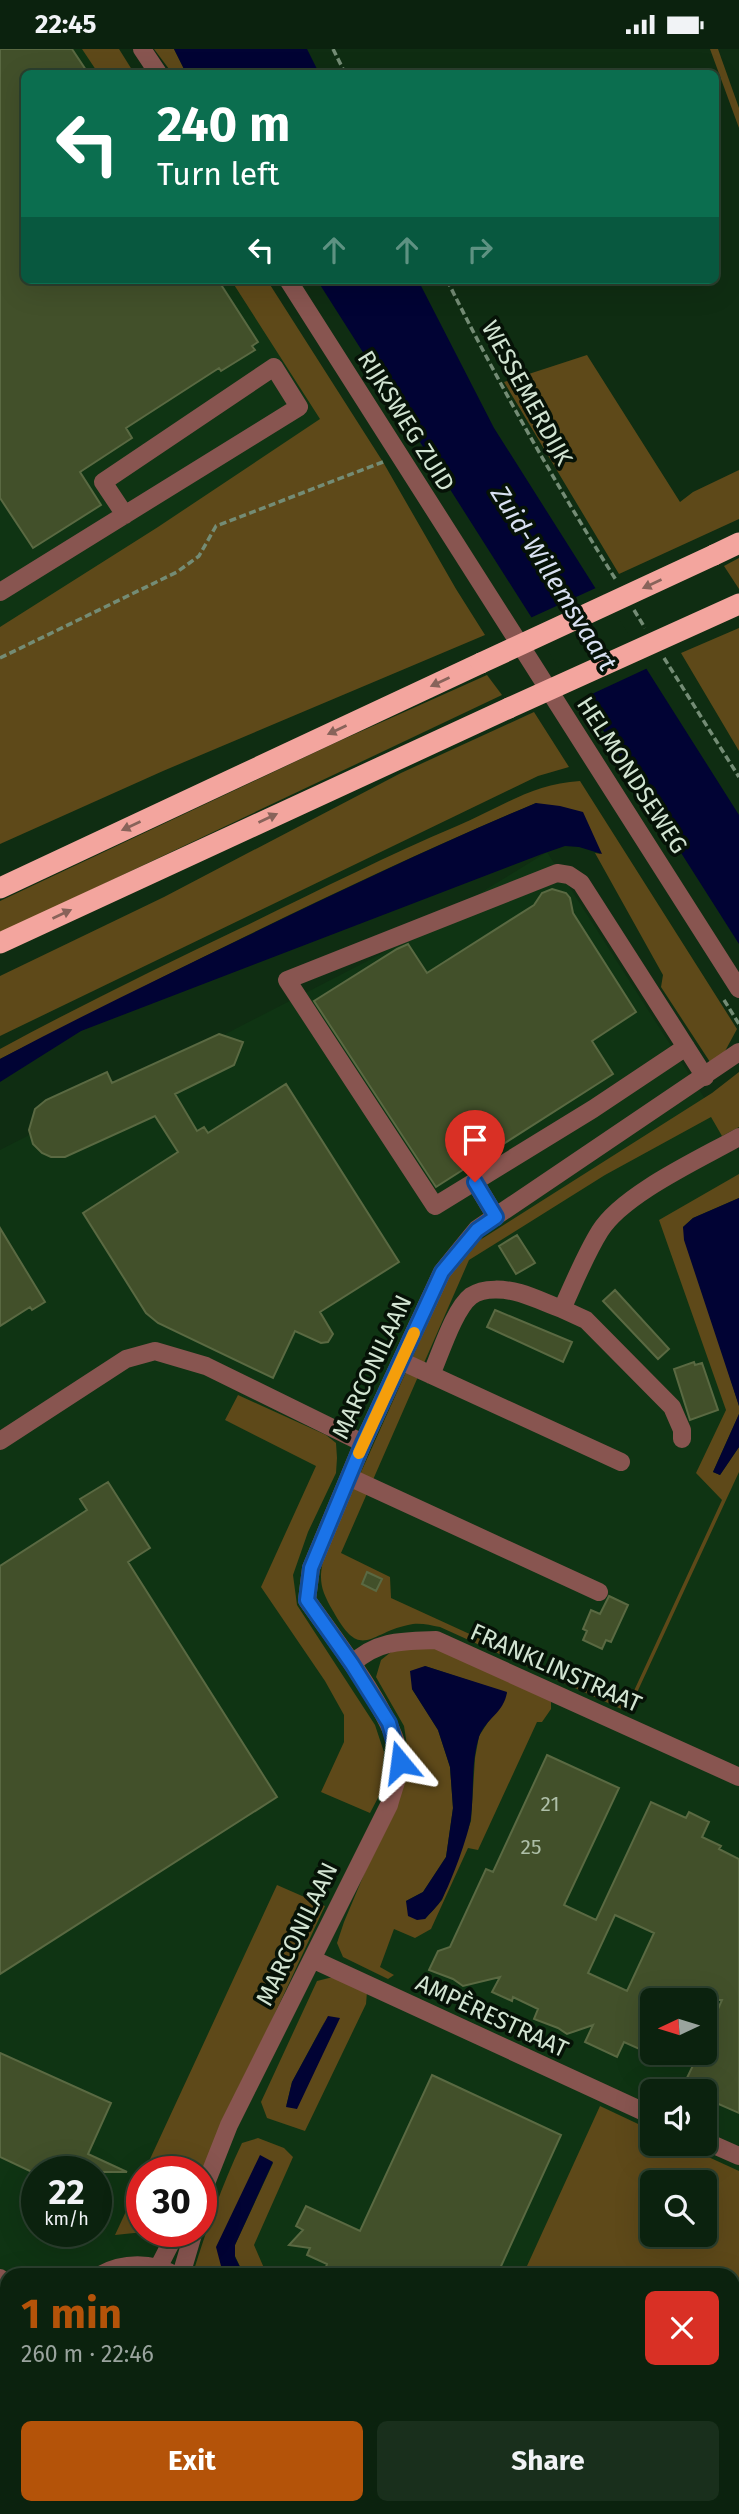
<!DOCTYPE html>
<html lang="en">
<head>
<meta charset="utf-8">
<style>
	:root { --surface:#0b220e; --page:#192f1c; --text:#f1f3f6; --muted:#9aa49e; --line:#2b3f2e; --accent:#b45309 }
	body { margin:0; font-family:"Fira Sans",sans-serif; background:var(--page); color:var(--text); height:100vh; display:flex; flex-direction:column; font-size:26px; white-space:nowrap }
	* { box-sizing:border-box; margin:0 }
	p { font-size:23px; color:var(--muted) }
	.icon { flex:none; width:38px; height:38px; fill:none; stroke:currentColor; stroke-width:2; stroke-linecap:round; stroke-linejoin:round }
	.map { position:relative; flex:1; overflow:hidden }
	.details { position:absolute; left:0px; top:2219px; width:740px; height:247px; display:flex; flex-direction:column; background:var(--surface); border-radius:21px 21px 0 0; box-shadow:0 7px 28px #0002,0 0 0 2px var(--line) }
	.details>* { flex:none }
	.guide { position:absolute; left:21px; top:21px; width:698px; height:214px; border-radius:10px; box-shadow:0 7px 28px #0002,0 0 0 2px var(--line); background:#0b6e4f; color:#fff; overflow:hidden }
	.needle { width:46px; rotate:266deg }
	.controls { position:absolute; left:640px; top:1939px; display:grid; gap:14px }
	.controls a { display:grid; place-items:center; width:77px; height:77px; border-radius:10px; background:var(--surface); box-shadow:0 7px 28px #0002,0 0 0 2px var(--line); font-size:35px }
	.speed { position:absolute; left:21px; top:2107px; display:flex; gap:14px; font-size:35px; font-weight:700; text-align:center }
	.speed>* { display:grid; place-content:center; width:91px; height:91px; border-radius:50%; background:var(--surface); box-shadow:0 7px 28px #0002,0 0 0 2px var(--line); line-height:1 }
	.speed small { font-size:18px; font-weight:400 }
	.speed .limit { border:10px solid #d22; background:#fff; color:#111 }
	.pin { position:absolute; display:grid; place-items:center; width:60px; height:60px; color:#fff; margin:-72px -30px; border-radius:50% 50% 50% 0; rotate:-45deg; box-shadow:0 0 7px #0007 }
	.pin .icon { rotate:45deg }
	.me { position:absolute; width:77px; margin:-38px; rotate:344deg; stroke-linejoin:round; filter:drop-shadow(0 0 5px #0008) }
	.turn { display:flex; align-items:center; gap:24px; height:147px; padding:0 21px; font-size:32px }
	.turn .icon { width:91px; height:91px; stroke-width:2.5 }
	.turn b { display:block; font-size:49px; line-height:60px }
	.lanes { display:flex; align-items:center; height:66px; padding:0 21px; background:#0003; justify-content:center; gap:35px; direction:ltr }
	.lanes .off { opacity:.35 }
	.round { display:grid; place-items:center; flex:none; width:74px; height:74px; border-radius:10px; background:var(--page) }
	.headline { display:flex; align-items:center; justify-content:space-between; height:119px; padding:0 21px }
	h1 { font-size:42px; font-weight:700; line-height:52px; color:var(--accent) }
	.primary-button { display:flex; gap:14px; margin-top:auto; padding:14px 21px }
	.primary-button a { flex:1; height:80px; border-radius:10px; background:var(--accent); color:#fff; font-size:28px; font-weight:700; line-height:80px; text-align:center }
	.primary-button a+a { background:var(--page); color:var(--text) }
	.status { display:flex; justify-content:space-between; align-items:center; height:49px; padding:0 35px; background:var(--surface); direction:ltr }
	.status svg { height:19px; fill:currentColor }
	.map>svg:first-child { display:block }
	.built { fill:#0f3413; fill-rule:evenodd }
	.green { fill:#5e4919; fill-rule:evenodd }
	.water { fill:#010334 }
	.pier { fill:#0f2d12 }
	.building { fill:#42502a; stroke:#5a6942; stroke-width:2; fill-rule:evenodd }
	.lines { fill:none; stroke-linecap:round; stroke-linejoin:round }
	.path { stroke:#748c75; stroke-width:3.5; stroke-dasharray:7 3.5; stroke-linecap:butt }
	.minor { stroke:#885550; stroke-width:18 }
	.highway { stroke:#f3a59e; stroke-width:21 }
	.highway-bridge { stroke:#f3a59e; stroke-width:21 }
	.oneway { fill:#88635a }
	.route-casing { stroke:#114b97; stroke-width:18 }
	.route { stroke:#1a73e8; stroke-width:12 }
	.slow { stroke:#f59e0b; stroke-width:12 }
	.labels { text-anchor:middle; stroke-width:7; stroke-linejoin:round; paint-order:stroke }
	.number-label { font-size:21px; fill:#aebfa8 }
	.street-label { font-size:24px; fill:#d2e4d2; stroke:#061207 }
	.water-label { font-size:26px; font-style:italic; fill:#d9e1f2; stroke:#061207 }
</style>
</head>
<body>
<div class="status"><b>22:45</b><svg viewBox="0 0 49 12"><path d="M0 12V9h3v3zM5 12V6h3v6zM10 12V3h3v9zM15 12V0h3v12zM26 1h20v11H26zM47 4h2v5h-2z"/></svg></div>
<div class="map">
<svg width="739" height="2465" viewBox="0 0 739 2465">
	<rect width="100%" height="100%" fill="#0f2d12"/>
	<path class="built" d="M0,0H91L107,24H24V231H239L329,371L0,582Z
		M547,803L739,1103V2465H0V1101L379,906ZM653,1951H705V2004H653ZM653,2042H705V2095H653ZM37,2123H96V2182H37ZM142,2123H201V2182H142ZM653,2133H705V2186H653ZM7,2226H733V2459H7Z"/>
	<path class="green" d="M82,0H119L134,24H98Z
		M154,0H174L186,24H172Z
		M710,0H718L739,59V79Z
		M231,231H267L383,413L456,540L485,586L163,722L0,795V578L158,478L320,370Z
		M587,306L680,453L693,443L739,421V470L619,525L504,333Z
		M739,509V540L724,517Z
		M739,579V702L681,604Z
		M487,626L502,646L0,884V852L335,694Z
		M534,663L569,718L538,727L0,987V927L164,848L401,724Z
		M580,732L737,980L724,1004L710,1013L661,938L663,926L595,804L601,805L536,754C353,831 177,921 0,1010V1000C79,957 160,918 241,879C313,844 384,808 457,777C500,759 531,735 580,732Z
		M739,1023V1078L722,1087L711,1068L605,1126L469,1211L341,1504L390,1528L391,1549L627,1657L722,1451L696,1424L726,1361L659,1171L739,1125V1149L693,1169L683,1178L739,1357V1365L713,1423L720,1426L739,1398V1423L628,1663L440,1578C429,1576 419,1573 408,1576C369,1584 361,1613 333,1562C319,1538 318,1528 326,1501L446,1234L460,1209L472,1196L712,1044Z
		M238,1346L326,1386L336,1394L337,1409L336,1424L308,1483L293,1526L297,1556L375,1676L384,1703L380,1745L370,1764L321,1743L344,1693V1666L325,1632L261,1538L316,1417L225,1371Z
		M423,1594L546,1647L551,1653V1660L542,1673H537L478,1801L468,1799L431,1880L415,1889L394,1880L380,1918L394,1926L388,1930L343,1908L337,1894L344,1873L410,1716L404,1677L376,1628L381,1611L391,1603ZM425,1617L507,1644L479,1687L475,1709L471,1772L442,1851L425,1870L406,1852L423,1843L446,1808L453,1759L450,1718L438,1681L412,1640Z
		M277,1836L325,1857L201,2123H144Z
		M333,1928L367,1943L366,1955L305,2082L267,2069L261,2053L317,1932ZM325,1972L286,2058L292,2033Z
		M600,2057L653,2082V2095H680L739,2122V2465H547L533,2459H733V2226H530L527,2217ZM653,2133H705V2186H653Z
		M258,2089L284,2099L293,2108L254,2196L267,2226H244L235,2207V2196L273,2114L260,2107L221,2217L225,2226H195L193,2224C207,2179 222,2136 242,2094Z
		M142,2128V2182H167L164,2186L144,2183L115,2186Z
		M75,2459H131L128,2465H79Z
		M414,2459H469L477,2462L476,2465H428Z"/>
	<path class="water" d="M174,0H307L319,24H186Z
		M317,231H418L494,379L739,766V895Z
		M536,754L560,757L583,763L602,805L579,798L565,797L542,805L81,982L0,1033V1010C81,967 164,927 247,887C342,841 438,795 536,754Z
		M739,1149V1357L684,1191L683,1178L693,1169Z
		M739,1365V1398L720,1426L713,1423Z
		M425,1617L507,1643C504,1664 486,1669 479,1688C471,1713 474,1742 471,1768C469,1785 451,1834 442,1850C438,1857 430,1864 425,1870L417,1871L408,1867L406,1852L423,1843L446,1808L453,1759L450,1718L438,1681L412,1640L410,1622Z
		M328,1967L340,1969L297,2060L286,2058L292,2033Z
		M260,2106L273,2113L235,2196V2208L244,2226H225L221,2217L216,2198Z"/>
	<path class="pier" d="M598,538L650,618L579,651L528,570Z"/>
	<path class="building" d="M0,0H72L88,24H24V231H218L258,293L252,297L255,301L221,322L219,319L126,379L132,389L80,423L101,456L33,499L0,449Z
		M552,840L566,844L570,849L573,864L636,963L592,992L613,1025L436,1138L314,952L397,900L408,895L427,924L534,856L542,844Z
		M219,985L243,993L234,1016L175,1045L197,1082L204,1078L208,1084L286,1035L399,1213L320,1263L333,1285L328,1293L321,1294L295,1282L273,1329L158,1274L146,1264L83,1164L178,1103L155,1067L65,1108H51L42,1104L33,1095L29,1081L35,1060L46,1051L107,1023L112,1034Z
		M0,1179L45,1253L32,1261L30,1258L0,1277Z
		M517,1186L535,1214L516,1225L499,1197Z
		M615,1241L669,1300L658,1310L603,1252Z
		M495,1261L572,1293L563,1313L487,1278Z
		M694,1313L695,1316L702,1314L718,1361L690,1371L674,1320Z
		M108,1433L150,1499L128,1513L277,1748L0,1925V1517L87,1461L80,1450Z
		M367,1523L382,1530L376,1542L362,1535Z
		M609,1547L628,1556L611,1593L606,1591L602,1600L583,1591L587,1582L583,1580L591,1561L600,1565Z
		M547,1706L619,1739L564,1856L596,1871L651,1753L686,1769L689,1763L709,1773L702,1788L721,1797L719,1800L739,1810V2064L705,2049V2042H687L690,2035L685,2033L699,2004H705V1989L722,1951H653V2006L624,1993L617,2008L585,1993L593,1976L567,1985L558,1979L534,1970L538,1960L513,1948L512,1952L492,1943L500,1928L463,1937L453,1930L429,1921L438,1902L450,1898L486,1820L493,1823ZM615,1866L654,1884L627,1942L588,1924Z
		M0,2004L111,2054L88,2105L127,2123H32L0,2108Z
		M432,2026L561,2086L497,2226H331L324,2223L327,2215L307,2206L310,2199L289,2196L303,2181L296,2177L306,2157L360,2182Z"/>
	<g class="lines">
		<path class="path" d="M333,0L345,24
			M447,231C498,334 555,434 616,531
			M634,561L645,579
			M0,609L177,523L199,507L216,477L383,413
			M664,609L739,728
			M724,951L739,975"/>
		<path class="minor" d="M142,0L158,24
			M288,231L739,940
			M0,543L299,358L274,318L103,433L125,466
			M686,998L593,1060L435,1157L287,931L557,824L569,826L581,834L691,1006L705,1028
			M475,1133L496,1168
			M401,1312L621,1413
			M431,1326C440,1306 454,1260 471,1247C484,1238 506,1240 520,1244C534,1248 548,1255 562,1260
			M682,1390V1381L672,1358L586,1271L562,1260C574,1234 585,1206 600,1182C623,1145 700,1110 739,1088
			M0,1392L126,1310L155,1302L206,1317L363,1394
			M349,1428L599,1543
			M352,1615C377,1591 403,1592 436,1591L739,1728
			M312,1910L653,2067
			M705,2092L739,2107
			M201,2147L229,2076L389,1756C392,1743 399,1728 400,1714C402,1676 330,1584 307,1551L311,1519L363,1394L442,1223L477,1180L739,1003
			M158,2219L177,2182
			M100,2226C123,2213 152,2213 175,2226
			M181,2226L194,2182
			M0,2229L7,2235
			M501,2459L515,2465
			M55,2465L58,2459"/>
		<path class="highway" d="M714,506L739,494
			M0,839L481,614
			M0,894L509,659"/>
		<path class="highway-bridge" d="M481,614L714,506
			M509,659L739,555"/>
	</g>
	<defs><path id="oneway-solid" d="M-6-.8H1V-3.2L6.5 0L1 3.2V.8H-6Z" transform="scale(1.75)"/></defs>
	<g class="oneway">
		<use href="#oneway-solid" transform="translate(652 535) rotate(155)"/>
		<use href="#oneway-solid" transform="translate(440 633) rotate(155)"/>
		<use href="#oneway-solid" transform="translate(337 681) rotate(155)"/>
		<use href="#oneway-solid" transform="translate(268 769) rotate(-25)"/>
		<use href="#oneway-solid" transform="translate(131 777) rotate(155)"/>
		<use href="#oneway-solid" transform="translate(62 865) rotate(-25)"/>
	</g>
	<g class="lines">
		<g class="route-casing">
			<path id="route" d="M400,1713L389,1674L352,1615L307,1551L311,1519L363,1394L442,1223L477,1181L496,1168L475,1133"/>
		</g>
		<use href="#route" class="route"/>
		<path class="slow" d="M359,1404L414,1284"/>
	</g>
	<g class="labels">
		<g class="number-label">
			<text x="550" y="1762">21</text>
			<text x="531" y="1805">25</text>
		</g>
		<g class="street-label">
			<text transform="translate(527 344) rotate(61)" y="8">WESSEMERDIJK</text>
			<text transform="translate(406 372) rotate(58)" y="8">RIJKSWEG ZUID</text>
			<text transform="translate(632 726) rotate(57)" y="8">HELMONDSEWEG</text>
			<text transform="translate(372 1318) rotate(-65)" y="8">MARCONILAAN</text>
			<text transform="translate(556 1619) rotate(24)" y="8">FRANKLINSTRAAT</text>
			<text transform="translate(297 1885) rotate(-64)" y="8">MARCONILAAN</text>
			<text transform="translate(492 1967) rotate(25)" y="8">AMPÈRESTRAAT</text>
		</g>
		<g class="water-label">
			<text transform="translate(554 529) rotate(58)" y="9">Zuid-Willemsvaart</text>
		</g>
	</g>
</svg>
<div class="controls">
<a><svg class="needle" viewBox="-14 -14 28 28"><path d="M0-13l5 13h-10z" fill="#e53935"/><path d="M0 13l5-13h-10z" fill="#9aa49e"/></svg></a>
<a><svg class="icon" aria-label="sound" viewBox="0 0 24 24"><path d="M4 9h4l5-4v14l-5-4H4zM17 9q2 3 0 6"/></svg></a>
<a><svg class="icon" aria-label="search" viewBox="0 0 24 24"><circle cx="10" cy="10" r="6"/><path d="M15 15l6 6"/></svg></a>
</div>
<div class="speed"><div>22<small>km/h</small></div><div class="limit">30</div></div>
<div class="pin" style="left:475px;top:1133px;background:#d93025"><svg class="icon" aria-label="arrive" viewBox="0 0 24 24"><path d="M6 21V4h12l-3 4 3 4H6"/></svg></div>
<svg class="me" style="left:400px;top:1713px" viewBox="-20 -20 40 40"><path d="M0-17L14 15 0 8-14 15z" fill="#1a73e8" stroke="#fff" stroke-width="4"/></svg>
<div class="guide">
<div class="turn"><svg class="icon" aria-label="left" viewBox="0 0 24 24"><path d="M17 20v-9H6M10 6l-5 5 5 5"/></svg><div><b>240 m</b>Turn left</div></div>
<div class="lanes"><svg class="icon" aria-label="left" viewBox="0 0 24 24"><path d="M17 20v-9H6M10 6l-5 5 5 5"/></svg><svg class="icon off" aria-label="ahead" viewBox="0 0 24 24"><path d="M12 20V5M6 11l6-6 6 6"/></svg><svg class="icon off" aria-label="ahead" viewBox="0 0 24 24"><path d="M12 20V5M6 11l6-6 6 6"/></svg><svg class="icon off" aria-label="right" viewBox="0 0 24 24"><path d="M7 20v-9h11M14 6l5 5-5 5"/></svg></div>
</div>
<section class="details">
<div class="headline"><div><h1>1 min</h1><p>260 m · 22:46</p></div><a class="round" style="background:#d93025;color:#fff"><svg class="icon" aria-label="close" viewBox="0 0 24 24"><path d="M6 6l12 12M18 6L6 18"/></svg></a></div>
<div class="primary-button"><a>Exit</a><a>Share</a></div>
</section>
</div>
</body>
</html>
